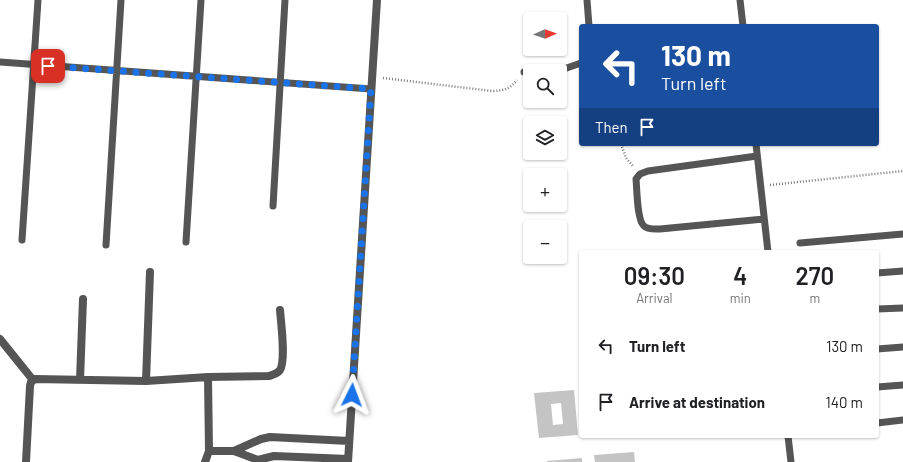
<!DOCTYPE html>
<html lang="en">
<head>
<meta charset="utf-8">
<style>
	:root { --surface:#fff; --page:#f2f2f2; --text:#202124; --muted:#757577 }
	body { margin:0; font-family:Barlow,sans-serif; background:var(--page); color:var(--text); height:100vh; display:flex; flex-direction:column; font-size:15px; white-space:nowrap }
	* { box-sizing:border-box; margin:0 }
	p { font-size:13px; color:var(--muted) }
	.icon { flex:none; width:22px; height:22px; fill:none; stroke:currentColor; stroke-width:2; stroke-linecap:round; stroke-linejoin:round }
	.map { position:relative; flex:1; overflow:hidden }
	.details { position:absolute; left:579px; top:250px; width:300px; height:188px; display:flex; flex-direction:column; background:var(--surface); border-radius:4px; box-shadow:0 1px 3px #0004 }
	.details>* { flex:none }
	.top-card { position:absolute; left:579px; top:24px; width:300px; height:122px; border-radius:4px; box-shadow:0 1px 3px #0004; background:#1a4fa0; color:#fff; overflow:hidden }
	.needle { width:26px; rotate:88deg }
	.buttons { position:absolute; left:523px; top:12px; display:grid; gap:8px }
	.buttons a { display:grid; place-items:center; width:44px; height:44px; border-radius:4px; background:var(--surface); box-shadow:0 1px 3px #0004; font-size:20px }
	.pin { position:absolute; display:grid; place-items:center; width:34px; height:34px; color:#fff; margin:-17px; border-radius:8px; box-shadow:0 2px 6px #0006 }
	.me { position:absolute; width:44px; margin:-22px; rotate:3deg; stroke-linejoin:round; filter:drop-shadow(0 0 3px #0008) }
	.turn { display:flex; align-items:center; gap:14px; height:84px; padding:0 16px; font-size:18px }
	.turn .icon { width:52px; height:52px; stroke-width:2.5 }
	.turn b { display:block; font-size:28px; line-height:34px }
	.then { display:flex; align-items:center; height:38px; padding:0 16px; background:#0003; gap:8px; font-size:15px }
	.eta { display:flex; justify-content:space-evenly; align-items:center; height:68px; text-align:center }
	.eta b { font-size:24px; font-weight:600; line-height:28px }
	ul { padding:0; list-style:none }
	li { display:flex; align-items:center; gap:12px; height:56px; padding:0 16px }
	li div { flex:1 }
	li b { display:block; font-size:15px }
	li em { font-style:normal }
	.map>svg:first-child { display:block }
	.building { fill:#c4c4c4; fill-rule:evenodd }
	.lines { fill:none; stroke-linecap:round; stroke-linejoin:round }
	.path { stroke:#777; stroke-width:2.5; stroke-dasharray:1 2; stroke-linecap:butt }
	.service { stroke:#555; stroke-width:7 }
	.minor { stroke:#555; stroke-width:8 }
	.route { stroke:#1a73e8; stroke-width:7; stroke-dasharray:0 12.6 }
</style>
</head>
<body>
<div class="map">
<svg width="903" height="462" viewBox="0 0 903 462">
	<rect width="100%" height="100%" fill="#fff"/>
	<path class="building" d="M574,390L578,435L539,438L534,393ZM561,403L563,424L553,425L551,404Z
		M634,452L635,462H595L594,455Z
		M582,458V462H547V461Z"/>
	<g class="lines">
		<path class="path" d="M383,78L492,91C503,91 510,89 517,80
			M621,144L626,158L633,166
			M770,185L903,171"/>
		<path class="service" d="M587,0L589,26
			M740,0L743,26
			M0,62L371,89
			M542,71L561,70L581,63
			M524,72H530
			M756,144L768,252
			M757,156L648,171L640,174L636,179C637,189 637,221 644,226C648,230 655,229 660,229L764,219
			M273,206L285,0
			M22,240L38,0
			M186,242L201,0
			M800,243L903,234
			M106,245L121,0
			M877,273L903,271
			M877,309L903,308
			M877,349L903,347
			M877,387L903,385
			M877,423L903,420
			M788,436L791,462"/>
		<path class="minor" d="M0,339L33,380
			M80,380L83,299
			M146,381L150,272
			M209,451H234L258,460L274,456L348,459
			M234,451L261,439L270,437L349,441
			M26,462L30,386L31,382L35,379L146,381L208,377L269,376C272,375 277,374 280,370C286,360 281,323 280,310
			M205,462L209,451L208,377
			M348,462L377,0"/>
	</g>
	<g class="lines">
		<path class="route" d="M48,66L371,89L352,395"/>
	</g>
</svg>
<div class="buttons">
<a><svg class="needle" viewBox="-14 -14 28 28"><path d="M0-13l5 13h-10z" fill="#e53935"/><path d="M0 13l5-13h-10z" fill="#757577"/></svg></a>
<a><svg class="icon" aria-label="search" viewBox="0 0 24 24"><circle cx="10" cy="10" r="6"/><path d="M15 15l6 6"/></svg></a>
<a><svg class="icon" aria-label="layers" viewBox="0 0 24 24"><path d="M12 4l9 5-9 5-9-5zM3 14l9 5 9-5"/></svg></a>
<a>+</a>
<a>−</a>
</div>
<div class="pin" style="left:48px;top:66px;background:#d93025"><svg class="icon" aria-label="arrive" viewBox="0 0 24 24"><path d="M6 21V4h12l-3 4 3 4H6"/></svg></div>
<svg class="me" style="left:352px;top:395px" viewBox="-20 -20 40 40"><path d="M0-17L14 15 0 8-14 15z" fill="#1a73e8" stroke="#fff" stroke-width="4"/></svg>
<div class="top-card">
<div class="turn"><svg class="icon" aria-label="left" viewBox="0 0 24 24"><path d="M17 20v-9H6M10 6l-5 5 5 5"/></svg><div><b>130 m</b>Turn left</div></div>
<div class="then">Then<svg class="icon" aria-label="arrive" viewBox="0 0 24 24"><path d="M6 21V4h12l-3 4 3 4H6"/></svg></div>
</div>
<section class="details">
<div class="eta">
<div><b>09:30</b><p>Arrival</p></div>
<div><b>4</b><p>min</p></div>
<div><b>270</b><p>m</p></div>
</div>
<ul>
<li><svg class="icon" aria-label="left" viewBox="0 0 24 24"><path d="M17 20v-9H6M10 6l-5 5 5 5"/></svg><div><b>Turn left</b></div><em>130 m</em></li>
<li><svg class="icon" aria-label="arrive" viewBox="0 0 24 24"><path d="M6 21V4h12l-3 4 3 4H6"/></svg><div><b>Arrive at destination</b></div><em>140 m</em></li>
</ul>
</section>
</div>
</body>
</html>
